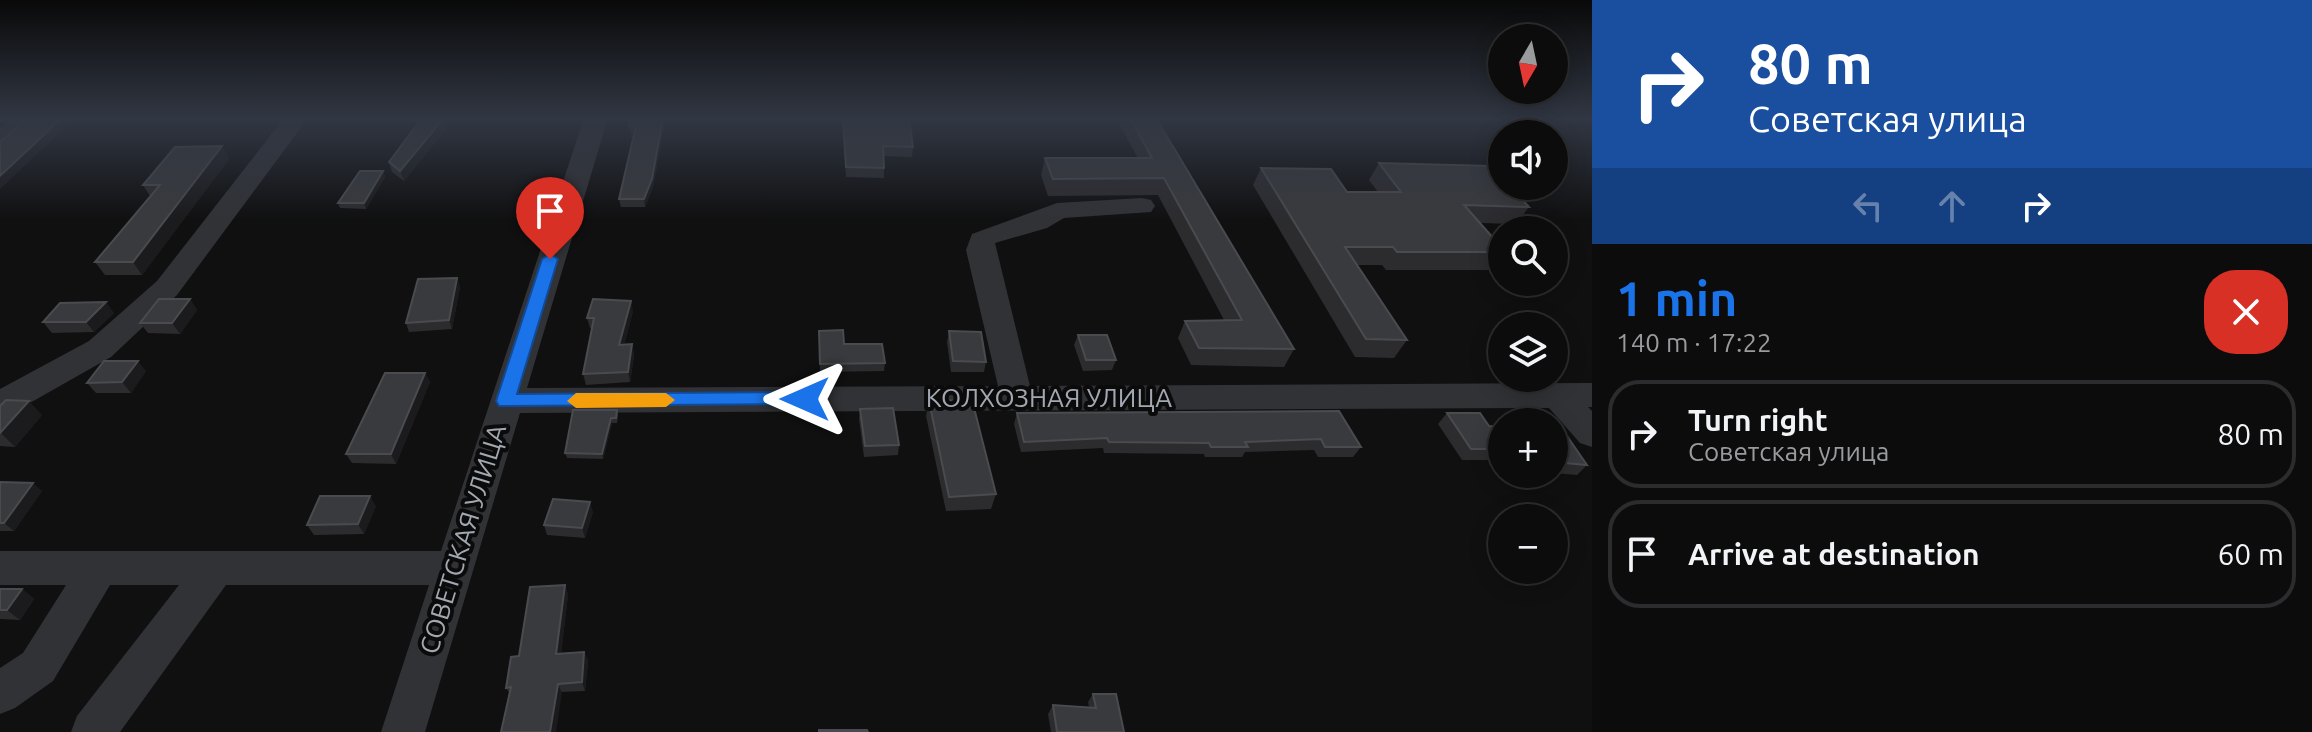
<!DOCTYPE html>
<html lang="en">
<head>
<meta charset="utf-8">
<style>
	:root { --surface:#0c0c0d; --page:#151516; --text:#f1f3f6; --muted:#9a9b9d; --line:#2c2c2e; --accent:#1a73e8 }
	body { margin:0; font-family:Ubuntu,sans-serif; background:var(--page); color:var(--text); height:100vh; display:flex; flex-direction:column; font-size:30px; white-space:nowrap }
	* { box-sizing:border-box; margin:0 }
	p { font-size:26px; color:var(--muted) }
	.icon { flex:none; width:44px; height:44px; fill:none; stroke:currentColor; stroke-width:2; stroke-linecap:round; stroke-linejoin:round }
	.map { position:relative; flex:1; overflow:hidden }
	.side { display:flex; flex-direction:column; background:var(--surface); width:720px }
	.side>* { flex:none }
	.hud { background:#1a4fa0; color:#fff; overflow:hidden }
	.needle { width:52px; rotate:189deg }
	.buttons { position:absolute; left:1488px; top:24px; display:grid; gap:16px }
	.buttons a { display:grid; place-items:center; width:80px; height:80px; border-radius:50%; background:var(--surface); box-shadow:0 4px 20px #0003,0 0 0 2px var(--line); font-size:40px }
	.pin { position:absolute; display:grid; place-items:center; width:68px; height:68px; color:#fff; margin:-82px -34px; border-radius:50% 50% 50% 0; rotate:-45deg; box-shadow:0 0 8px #0007 }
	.pin .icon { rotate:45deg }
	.me { position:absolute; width:88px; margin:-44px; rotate:270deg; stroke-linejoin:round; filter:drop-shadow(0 0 6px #0008) }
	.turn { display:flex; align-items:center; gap:28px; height:168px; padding:0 24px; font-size:36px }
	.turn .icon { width:104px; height:104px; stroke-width:2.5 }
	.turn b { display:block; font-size:56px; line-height:68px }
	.lanes { display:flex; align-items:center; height:76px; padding:0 24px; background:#0003; justify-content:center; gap:40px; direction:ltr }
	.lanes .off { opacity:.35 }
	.round { display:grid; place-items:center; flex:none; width:84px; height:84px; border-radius:32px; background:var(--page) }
	.head { display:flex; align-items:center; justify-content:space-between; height:136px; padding:0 24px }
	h1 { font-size:48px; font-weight:700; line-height:60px; color:var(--accent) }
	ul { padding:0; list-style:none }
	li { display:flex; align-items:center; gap:24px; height:108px; margin:0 16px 12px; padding:0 8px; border:4px solid var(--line); border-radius:32px }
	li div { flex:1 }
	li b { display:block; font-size:30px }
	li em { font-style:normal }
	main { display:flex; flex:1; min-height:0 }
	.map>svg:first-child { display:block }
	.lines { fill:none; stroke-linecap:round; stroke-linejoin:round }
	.minor { fill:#313236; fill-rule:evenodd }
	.wall { fill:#2c2c2f }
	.shaded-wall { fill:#1b1b1d }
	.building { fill:#393a3d; stroke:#494b4f; stroke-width:2 }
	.route { fill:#1a73e8; stroke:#114b97; stroke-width:2 }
	.slow { fill:#f59e0b }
	.labels { text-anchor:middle; stroke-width:8; stroke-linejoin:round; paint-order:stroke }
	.street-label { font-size:26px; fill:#a2a8b1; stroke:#0b0b0c }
</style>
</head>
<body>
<main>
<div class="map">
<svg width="1592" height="732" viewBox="0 0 1592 732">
	<rect width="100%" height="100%" fill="#101011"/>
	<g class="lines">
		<path class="minor" d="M12,118H38L8,145L0,147V128Z
			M284,118H308L177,295L111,357L21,408L12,419L0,423V389L89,341L157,281Z
			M584,118H608L527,388L998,386L966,250L972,234L1057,203L1142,198L1151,200L1155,206L1151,212L1064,218L1047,228L995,243L1030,386L1592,383V407H1588L1592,411V447L1580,443L1549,408L520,413L425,732H381L429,585H226L120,732H71L77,716L179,585H110L53,681L15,708L0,714V668L23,653L66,585H0V551H441Z"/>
	</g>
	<path class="wall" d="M422,118H455L404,181L392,172L389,162Z
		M631,118H666L653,187L645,207H621L619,199L634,134H631L629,126Z
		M842,118H909L913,147L912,157L884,156V178L846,177Z
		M1116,118H1156L1294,349L1284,367L1191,365L1178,338L1185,321L1224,320L1158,195L1048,196L1041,175L1045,158H1138Z
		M1213,118H1323L1322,121L1216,122Z
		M222,146L229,159L142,275H105L95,262L150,196L143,185Z
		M1379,163L1529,207L1516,224L1480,223L1502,248V258L1493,270H1386L1382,265H1357L1407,340L1394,358L1355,357L1253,185L1261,168L1347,192H1378L1369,180Z
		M383,171L385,177L366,209L340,208L338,203Z
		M457,278L460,287L452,329L409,332L406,323Z
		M190,299L197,310L180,334L148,333L140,323Z
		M633,311L624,345L632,344L634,355L630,382L586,385L583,374L592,329L590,328L587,318Z
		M114,313L94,332L52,333L43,322Z
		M819,331L885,363L884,371L820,372Z
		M949,331L986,362L984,372H951L947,342Z
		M1078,335L1116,360L1112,370L1083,371L1074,345Z
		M146,371L131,393H96L87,383Z
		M425,373L430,382L396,464L352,463L346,454Z
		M929,401L996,494L991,509L946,511L926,416Z
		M0,406L42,415L15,447L0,446Z
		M860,409L899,445L898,455L864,457L859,419Z
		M617,410L618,416L617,423H612L603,459L567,458L565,453Z
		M1339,411L1361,447L1353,457H1318L1314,450L1245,452L1242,457H1205L1204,454L1104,453L1103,448L1021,452L1014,424L1017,413Z
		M1447,413L1489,426L1502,427V460H1462L1438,424Z
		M1554,425L1587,465L1577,475L1554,473Z
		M0,482L42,491L14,531H0Z
		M376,506L364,534L314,535L307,525Z
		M593,512L585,538L547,535L544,525Z
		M565,585L568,595L561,653L584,652L588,661L585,691L510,694L506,688L519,656Z
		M0,589H22L34,599L20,620L0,619Z
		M1093,694L1124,732H1051L1048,714L1053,705L1089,707L1088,702Z"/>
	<path class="shaded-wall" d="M0,118H8L0,124Z
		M62,118H75L0,189V176Z
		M444,118H455L404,181L400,171Z
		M663,118H666L653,187L645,207L644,199Z
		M222,146L229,159L142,275L133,262Z
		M383,171L385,177L366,209L364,203Z
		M457,278L460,287L452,329L449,320Z
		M190,299L197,310L180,334L172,323Z
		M631,301L633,311L622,355L619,345Z
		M106,302L114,313L94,332L86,322Z
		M632,344L634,355L630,382L628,372Z
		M138,361L146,371L131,393L122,382Z
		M425,373L430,382L396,464L391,454Z
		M29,401L42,415L15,447L1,433Z
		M611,418L612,423L603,459L602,454Z
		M33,483L42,491L14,531L4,523Z
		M370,496L376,506L364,534L358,524Z
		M590,502L593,512L585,538L582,528Z
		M565,585L568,595L560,663L556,654Z
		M22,589L34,599L20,620L7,610Z
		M584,652L588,661L585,691L582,682Z
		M558,684L562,693L556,732H550Z"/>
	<path class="building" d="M28,118H62L0,176V141L4,139Z
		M422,118H444L400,171L389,162Z
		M631,118H663L652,179L644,199H619L636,126H629Z
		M843,118H909L913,147L883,146L884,168L846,167Z
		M1130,118H1156L1294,349L1199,348L1185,321L1242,320L1164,178L1053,179L1045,158H1152Z
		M222,146L133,262H95L160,185H143L175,147Z
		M1379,163L1492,166L1502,177V186H1510L1529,207L1464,205L1502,248V252H1397L1393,247H1345L1407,340L1366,339L1261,168L1331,169L1347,192H1401Z
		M360,171H383L364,203H338Z
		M457,278L449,320L406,323L418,279Z
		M159,299H190L172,323H140Z
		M593,299L631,301L619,345L632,344L628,372L583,374L594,318H587Z
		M106,302L86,322H43L60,303Z
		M843,330L844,344H882L885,363L820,364L819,331Z
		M949,331L981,332L986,362L953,361Z
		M1078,335H1107L1116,360H1086Z
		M104,361H138L122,382L87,383Z
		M385,373H425L391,454H346Z
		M6,400L29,401L0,433V406Z
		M972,400L996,494L949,497L929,401Z
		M893,408L899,445L865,446L860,409Z
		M573,410H617L616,418H611L602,454L565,453Z
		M1339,411L1361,447H1325L1321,439L1245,442L1248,447H1211L1209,443L1109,442L1107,438L1024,442L1017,413Z
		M1447,413H1480L1489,426L1502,427V449H1471Z
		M1554,425L1560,426L1587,465L1554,462Z
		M0,482L33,483L4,523H0Z
		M320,496H370L358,524L307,525Z
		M553,499L590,502L582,528L544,525Z
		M565,585L556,654L584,652L582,682L558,684L550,732H501L511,687L506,688L511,657L519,656L530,587Z
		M0,589H22L7,610H0Z
		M1093,694H1116L1124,732H1057L1053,705L1096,708Z
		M819,730H867L868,732H819Z"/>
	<linearGradient id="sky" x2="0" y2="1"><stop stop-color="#090909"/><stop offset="0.54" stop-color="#313743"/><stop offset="1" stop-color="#313743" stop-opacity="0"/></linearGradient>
	<rect width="1592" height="220" fill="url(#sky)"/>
	<path class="route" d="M550,254L558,259L517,394L805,392L812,394V404L499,406L496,401L542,259Z"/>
	<path class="slow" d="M576,393H666L675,400L666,407L576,408L567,401Z"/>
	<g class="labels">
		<g class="street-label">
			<text x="1049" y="407">КОЛХОЗНАЯ УЛИЦА</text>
			<text transform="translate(463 539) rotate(-73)" y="9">СОВЕТСКАЯ УЛИЦА</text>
		</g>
	</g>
</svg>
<div class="buttons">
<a><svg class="needle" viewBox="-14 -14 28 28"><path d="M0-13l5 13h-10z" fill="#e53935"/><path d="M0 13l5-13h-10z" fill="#9a9b9d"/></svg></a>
<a><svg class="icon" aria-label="sound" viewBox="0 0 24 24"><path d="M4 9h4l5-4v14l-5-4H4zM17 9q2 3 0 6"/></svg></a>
<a><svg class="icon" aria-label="search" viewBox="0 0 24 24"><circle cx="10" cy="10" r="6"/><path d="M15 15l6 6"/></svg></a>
<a><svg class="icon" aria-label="layers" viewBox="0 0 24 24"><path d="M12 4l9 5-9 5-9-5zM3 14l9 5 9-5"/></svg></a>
<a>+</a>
<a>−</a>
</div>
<div class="pin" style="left:550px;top:259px;background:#d93025"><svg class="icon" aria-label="arrive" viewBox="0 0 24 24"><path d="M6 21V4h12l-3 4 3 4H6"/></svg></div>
<svg class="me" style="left:805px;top:399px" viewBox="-20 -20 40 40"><path d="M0-17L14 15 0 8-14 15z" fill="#1a73e8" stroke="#fff" stroke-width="4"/></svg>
</div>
<section class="side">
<div class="hud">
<div class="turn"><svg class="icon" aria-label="right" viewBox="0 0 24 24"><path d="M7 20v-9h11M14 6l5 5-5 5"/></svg><div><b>80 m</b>Советская улица</div></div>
<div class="lanes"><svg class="icon off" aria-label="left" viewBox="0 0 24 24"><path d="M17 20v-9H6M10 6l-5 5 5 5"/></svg><svg class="icon off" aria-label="ahead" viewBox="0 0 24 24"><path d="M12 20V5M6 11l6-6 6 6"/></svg><svg class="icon" aria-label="right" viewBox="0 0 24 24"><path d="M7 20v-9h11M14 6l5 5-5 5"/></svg></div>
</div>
<div class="head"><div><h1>1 min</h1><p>140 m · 17:22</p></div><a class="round" style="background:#d93025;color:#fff"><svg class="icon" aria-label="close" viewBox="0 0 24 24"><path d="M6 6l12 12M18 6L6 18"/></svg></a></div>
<ul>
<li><svg class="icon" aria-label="right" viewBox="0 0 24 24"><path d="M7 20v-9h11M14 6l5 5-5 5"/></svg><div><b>Turn right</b><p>Советская улица</p></div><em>80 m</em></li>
<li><svg class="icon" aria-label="arrive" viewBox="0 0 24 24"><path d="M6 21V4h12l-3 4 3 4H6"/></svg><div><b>Arrive at destination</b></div><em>60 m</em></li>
</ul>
</section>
</main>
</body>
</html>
